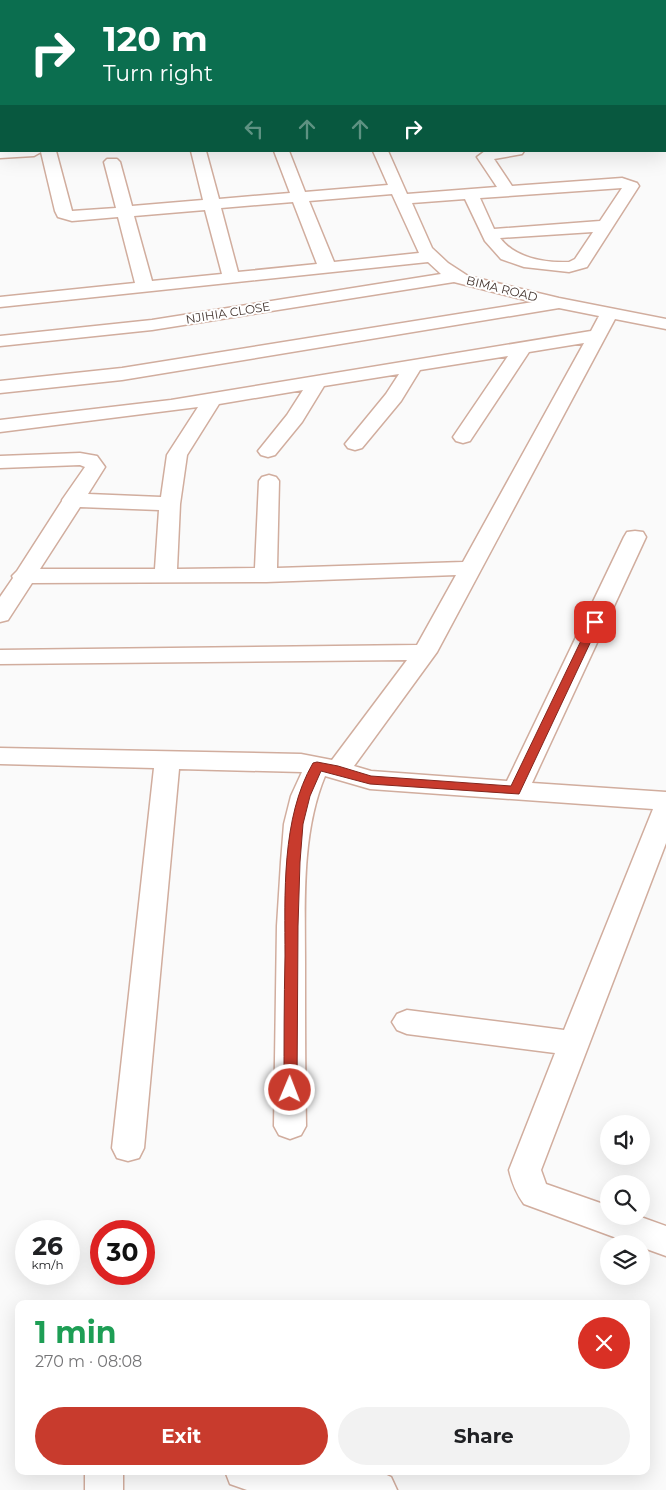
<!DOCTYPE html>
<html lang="en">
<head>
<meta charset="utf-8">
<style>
	:root { --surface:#fff; --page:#f2f2f2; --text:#202124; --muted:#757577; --accent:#c83b2d }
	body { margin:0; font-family:Montserrat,sans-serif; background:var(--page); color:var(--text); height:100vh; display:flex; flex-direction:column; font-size:19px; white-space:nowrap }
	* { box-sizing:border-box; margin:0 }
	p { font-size:16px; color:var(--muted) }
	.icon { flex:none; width:28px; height:28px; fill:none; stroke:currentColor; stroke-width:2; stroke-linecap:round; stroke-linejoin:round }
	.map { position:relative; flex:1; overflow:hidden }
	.side { position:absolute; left:15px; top:1300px; width:635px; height:175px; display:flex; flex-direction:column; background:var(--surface); border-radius:10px; box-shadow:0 5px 20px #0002 }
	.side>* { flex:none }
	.banner { position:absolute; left:0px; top:0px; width:666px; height:152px; box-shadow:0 5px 20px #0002; background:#0b6e4f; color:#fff; overflow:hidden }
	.fabs { position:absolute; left:600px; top:1115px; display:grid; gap:10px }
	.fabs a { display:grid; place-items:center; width:50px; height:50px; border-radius:50%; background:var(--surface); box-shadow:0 5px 20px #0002; font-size:25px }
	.speed { position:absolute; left:15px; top:1220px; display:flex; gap:10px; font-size:25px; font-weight:700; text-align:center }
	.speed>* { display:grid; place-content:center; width:65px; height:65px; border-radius:50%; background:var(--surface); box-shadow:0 5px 20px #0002; line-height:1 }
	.speed small { font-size:12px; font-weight:400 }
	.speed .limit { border:8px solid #d22; background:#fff; color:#111 }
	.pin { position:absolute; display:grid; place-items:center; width:42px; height:42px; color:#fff; margin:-21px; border-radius:10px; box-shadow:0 2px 8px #0006 }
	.me { position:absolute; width:55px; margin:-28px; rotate:1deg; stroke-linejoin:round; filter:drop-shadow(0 0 4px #0008) }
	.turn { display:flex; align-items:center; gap:18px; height:105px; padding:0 20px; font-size:22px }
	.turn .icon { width:65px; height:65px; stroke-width:2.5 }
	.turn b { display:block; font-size:35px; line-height:42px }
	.lanes { display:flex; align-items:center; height:48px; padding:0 20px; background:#0003; justify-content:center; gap:25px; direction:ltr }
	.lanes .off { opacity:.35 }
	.round { display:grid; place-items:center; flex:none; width:52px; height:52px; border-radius:26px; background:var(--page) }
	.headline { display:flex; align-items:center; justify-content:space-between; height:85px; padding:0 20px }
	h1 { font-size:30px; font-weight:700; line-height:38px; color:#1e9e55 }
	.cta { display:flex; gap:10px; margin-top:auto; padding:10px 20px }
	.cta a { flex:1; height:58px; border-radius:30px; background:var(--accent); color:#fff; font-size:20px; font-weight:700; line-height:58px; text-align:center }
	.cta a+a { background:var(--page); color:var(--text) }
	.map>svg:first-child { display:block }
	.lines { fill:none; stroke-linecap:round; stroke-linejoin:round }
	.minor-casing { stroke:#d1ad9e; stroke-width:3 }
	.tertiary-casing { stroke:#d1ad9e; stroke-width:2 }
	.minor { fill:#fff; fill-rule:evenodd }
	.tertiary { fill:#fff; fill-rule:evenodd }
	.route { fill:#c83b2d; stroke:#82261d }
	.labels { text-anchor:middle; stroke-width:4; stroke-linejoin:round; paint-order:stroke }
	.far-street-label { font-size:12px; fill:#41322c; stroke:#fff }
</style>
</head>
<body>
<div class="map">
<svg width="666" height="1490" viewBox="0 0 666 1490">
	<rect width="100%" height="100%" fill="#fafafa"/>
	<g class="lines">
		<g class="minor-casing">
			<path id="minor" d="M4,0H16V1H4Z
				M290,0H303V1H291Z
				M551,0H571V1H551Z
				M0,148L1,151H56L72,211L116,208L104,162L107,159H117L120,162L132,206L203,200L191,151H206L219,199L290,193L274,151H289L305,192L388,185L373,151H388L407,194L497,187L477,157L485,151H524L522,154L494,159L512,186L622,178L637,183L639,186L587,267L569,272L524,267L501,259L485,241L465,199L412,203L432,248L448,263L468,276L559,298L666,319V329L615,319L437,652L354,766L371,771L507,781L624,537L627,532L635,531L643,532L646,537L532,783L666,792V843L541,1170L546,1184L609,1206V1216H638L666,1226V1256L641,1247V1244H633L524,1204C516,1193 512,1183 509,1170L555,1053L407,1034L397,1030L392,1022L397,1014L407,1010L564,1030L653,809L370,789L325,776C301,834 305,903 305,965C305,1019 305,1072 306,1126L301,1135L290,1139L279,1135L274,1126L277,926L281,862L284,824L291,796L302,772L179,769L144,1148L139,1158L128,1161L117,1158L112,1148L154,768L0,764V748L301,754L332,760L407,660L0,664V650L417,645L456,575L266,582L32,583L8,620L0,622V597L13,578L12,576L17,571L62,501V500L85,467L80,465L0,468V456L80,453L97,456L105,467L88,494L161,497L167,455L198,407L0,432V420L171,400L591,331L599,316L559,308L122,380L0,393V381L122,368L533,302L454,282L152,330L0,346V336L152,320L441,274L428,262L0,307V297L135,283L118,217L72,221L58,217L55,211L41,152L34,156L0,158ZM622,188L600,221L494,229L480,198ZM392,194L419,253L334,262L309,201ZM293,202L317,264L238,272L221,208ZM205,210L222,274L152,281L134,216ZM593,232L575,259L569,262C544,263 515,258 500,238ZM584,343L463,562L277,568L279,481L276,477L269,475L262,477L259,481L255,568L177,569L180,504L187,455L219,404L303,390L287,415L258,451L261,455L268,457L275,455L302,422L324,386L399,374L386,394L345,444L348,448L355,450L362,448L401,401L420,370L508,356L453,437L456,441L463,443L470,441L529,352ZM80,507L159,510L155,569H40Z
				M85,1471H123V1490H85Z
				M225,1471H378L391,1477L397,1490H247L230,1484Z"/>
		</g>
		<g class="tertiary-casing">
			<path id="tertiary" d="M235,0H267L234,1Z
				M0,13H1V21H0Z"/>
		</g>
		<use href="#minor" class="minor"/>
		<use href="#tertiary" class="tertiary"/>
	</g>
	<path class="route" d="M595,618L600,622L519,794L370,784L321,771L310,796L303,824L300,862L298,926L297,1090L295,1094L290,1095L286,1094L284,1090C284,1045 284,1001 285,956C285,895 281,818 313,763L317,762L338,766L371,776L511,786L590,622Z"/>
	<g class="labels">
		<g class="far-street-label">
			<text transform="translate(502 289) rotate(14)" y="4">BIMA ROAD</text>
			<text transform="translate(228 313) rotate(-9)" y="4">NJIHIA CLOSE</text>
		</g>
	</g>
</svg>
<div class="fabs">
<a><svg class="icon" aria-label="sound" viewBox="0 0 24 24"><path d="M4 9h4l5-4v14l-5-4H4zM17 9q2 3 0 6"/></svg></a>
<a><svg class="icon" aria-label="search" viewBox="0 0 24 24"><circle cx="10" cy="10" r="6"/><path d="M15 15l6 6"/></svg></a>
<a><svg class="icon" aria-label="layers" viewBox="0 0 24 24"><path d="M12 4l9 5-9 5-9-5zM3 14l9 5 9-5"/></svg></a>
</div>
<div class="speed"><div>26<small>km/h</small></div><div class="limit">30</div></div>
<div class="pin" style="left:595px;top:622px;background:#d93025"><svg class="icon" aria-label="arrive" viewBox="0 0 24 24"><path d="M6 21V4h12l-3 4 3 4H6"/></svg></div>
<svg class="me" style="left:290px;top:1090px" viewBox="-20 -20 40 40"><circle r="17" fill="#c83b2d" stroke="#fff" stroke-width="3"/><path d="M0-11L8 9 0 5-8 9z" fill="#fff"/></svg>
<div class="banner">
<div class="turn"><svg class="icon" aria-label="right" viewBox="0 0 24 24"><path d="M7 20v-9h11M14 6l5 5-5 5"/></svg><div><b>120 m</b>Turn right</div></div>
<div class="lanes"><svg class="icon off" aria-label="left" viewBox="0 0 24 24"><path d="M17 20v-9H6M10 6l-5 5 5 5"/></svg><svg class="icon off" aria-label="ahead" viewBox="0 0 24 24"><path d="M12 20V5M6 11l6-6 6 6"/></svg><svg class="icon off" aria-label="ahead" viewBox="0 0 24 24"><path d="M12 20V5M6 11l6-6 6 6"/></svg><svg class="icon" aria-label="right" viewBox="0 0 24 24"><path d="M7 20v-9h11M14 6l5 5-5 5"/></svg></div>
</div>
<section class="side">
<div class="headline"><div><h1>1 min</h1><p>270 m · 08:08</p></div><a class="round" style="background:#d93025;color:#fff"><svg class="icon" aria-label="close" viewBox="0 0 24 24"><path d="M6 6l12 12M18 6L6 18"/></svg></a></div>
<div class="cta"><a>Exit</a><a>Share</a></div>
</section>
</div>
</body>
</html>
